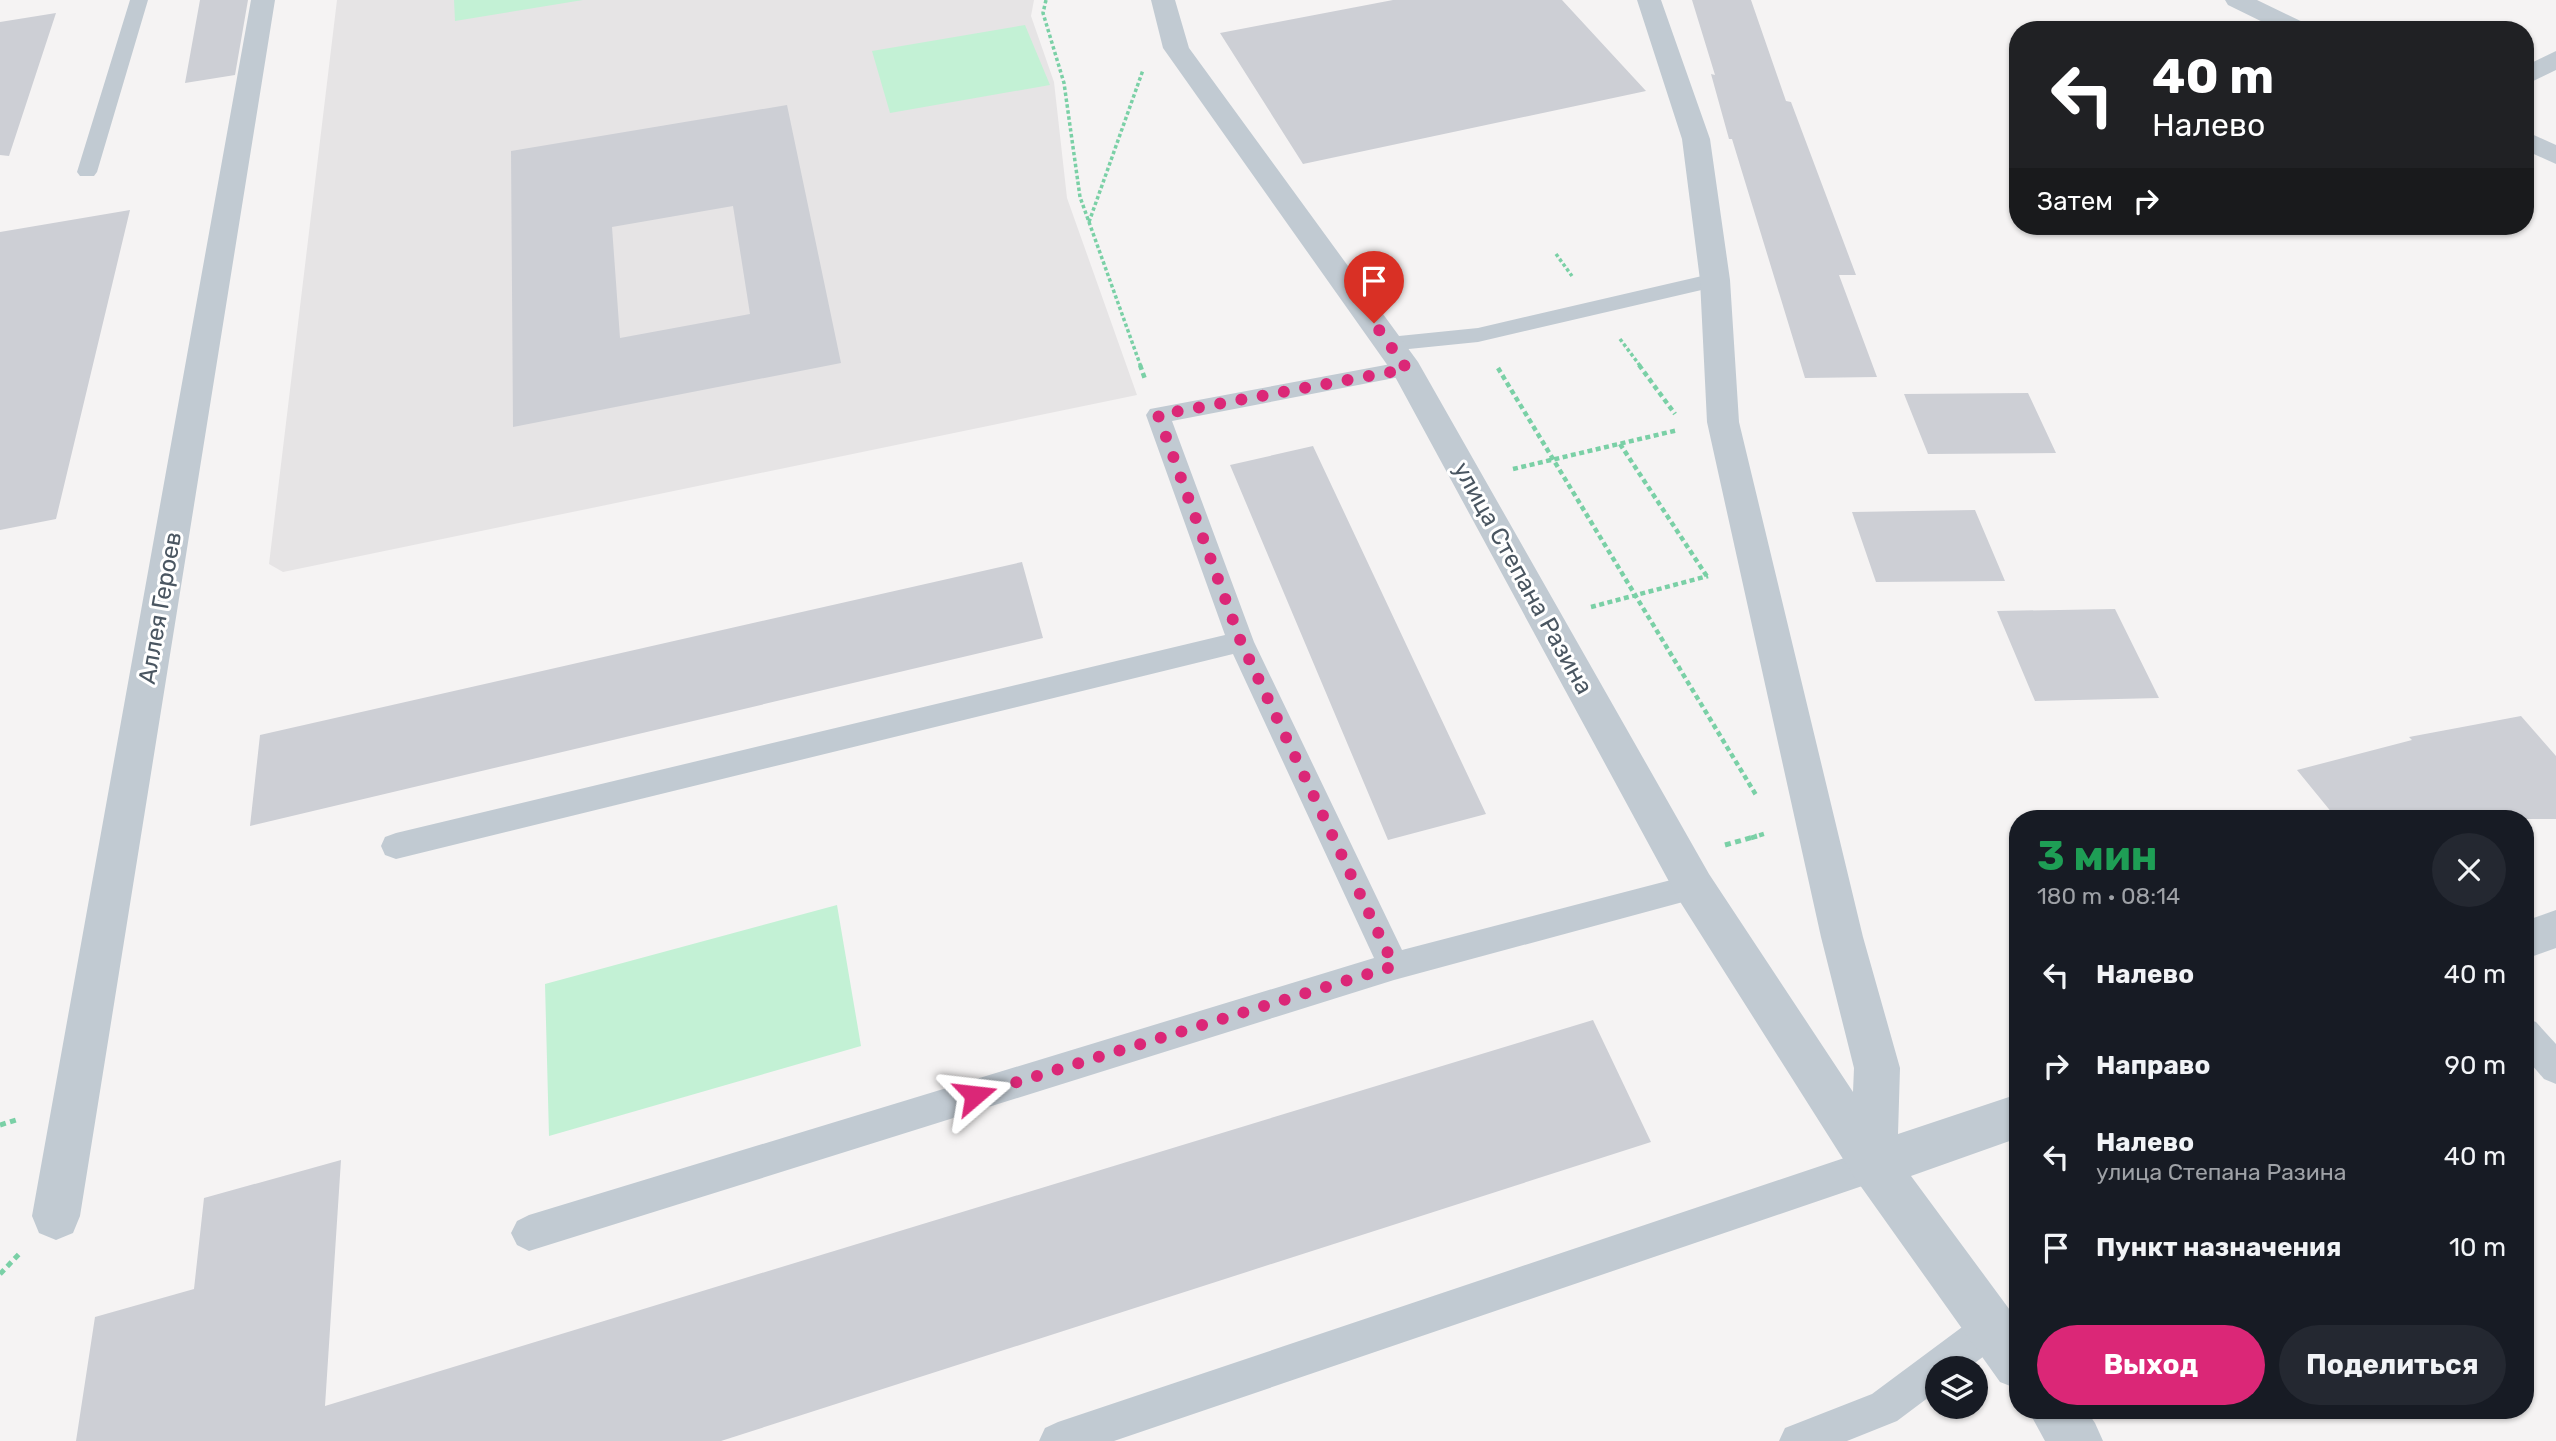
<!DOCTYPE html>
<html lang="ru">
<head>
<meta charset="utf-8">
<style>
	:root { --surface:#171b24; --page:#242831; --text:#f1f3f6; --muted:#9ea1a6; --accent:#db2777 }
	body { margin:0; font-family:Rubik,sans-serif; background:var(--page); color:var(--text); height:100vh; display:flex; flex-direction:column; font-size:26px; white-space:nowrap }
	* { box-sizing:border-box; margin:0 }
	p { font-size:23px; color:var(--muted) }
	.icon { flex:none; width:38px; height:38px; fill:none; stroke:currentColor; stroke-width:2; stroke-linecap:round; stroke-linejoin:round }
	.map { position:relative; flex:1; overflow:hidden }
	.panel { position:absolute; left:2009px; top:810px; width:525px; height:609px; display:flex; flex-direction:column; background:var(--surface); border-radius:28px; box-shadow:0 2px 5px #0004 }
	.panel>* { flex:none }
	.guide { position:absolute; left:2009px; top:21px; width:525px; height:214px; border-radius:28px; box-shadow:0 2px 5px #0004; background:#202124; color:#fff; overflow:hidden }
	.buttons { position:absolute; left:1925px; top:1356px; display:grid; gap:14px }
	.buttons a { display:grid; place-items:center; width:63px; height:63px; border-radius:50%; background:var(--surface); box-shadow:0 2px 5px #0004; font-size:35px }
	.pin { position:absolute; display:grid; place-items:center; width:60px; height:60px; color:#fff; margin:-72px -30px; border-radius:50% 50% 50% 0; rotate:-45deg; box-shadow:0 0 7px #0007 }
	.pin .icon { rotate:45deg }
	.me { position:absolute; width:77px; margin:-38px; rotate:73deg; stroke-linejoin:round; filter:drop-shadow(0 0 5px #0008) }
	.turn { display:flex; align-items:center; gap:24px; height:147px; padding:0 28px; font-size:32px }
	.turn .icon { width:91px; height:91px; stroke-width:2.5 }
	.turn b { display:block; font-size:49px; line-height:60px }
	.then { display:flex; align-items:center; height:66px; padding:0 28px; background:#0003; gap:14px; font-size:26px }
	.round { display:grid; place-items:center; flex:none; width:74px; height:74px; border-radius:37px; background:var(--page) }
	.overview { display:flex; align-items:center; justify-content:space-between; height:119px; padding:0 28px }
	h1 { font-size:42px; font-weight:700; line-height:52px; color:#1e9e55 }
	.button { display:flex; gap:14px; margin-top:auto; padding:14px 28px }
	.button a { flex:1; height:80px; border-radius:42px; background:var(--accent); color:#fff; font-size:28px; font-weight:700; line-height:80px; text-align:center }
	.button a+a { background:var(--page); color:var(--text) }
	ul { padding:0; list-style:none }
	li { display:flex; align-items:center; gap:21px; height:91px; padding:0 28px }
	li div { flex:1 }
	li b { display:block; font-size:26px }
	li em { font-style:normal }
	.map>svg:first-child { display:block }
	.education { fill:#e6e4e5 }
	.green { fill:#c3f1d5 }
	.building { fill:#cdcfd5; fill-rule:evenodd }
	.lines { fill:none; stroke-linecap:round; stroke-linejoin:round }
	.path-far2 { stroke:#7ad0a6; stroke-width:3.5; stroke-dasharray:3.5 2.5; stroke-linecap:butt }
	.path-far1 { stroke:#7ad0a6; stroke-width:4.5; stroke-dasharray:5 3.5; stroke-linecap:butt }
	.path { stroke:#7ad0a6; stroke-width:5; stroke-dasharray:6 4.5; stroke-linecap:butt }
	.lane { fill:#c1cad2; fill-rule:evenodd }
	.street { fill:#c1cad2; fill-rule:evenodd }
	.route { stroke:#db2777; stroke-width:12; stroke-dasharray:0 21.6 }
	.labels { text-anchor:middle; stroke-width:6; stroke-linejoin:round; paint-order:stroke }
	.street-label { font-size:24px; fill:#4a5661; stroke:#fff }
</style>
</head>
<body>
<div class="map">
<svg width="2556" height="1441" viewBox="0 0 2556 1441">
	<rect width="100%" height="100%" fill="#f5f3f3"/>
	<path class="education" d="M337,0H1034L1031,16L1054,82L1067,198L1137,395L283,572L269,564Z"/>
	<path class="green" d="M454,0H583L455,21Z
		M1025,25L1050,85L890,113L872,51Z
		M837,905L861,1046L549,1136L545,984Z"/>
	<path class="building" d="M200,0H248L235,75L185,83Z
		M1393,0H1562L1646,91L1303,164L1220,33Z
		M1692,0H1751L1786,101L1791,102L1856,275H1839L1877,377L1805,378L1732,139H1729L1711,74L1715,75Z
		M56,13L9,156L0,155V22Z
		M787,105L841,363L513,427L511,151ZM733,206L750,314L620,338L612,227Z
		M130,210L56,519L0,530V232Z
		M2028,393L2056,453L1928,454L1904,394Z
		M1313,446L1413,659L1486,814L1388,840L1230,465Z
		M1975,510L2005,581L1876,582L1852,512Z
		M1022,562L1043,638L250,826L260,735Z
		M2115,609L2159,698L2035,701L1997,611Z
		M2521,716L2556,756V819H2337L2297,770L2412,740L2409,737Z
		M1593,1020L1651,1142L721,1441H76L95,1317L194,1289L204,1198L341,1160L325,1406Z"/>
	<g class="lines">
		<path class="path-far2" d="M1046,0L1043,13L1064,83L1080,197L1141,367
			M1089,222L1143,70
			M1556,254L1572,276
			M1620,339L1641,367"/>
		<path class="path-far1" d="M1140,365L1145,379
			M1639,365L1675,414
			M1498,368L1756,795
			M1620,444L1708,578
			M1513,469L1678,430
			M1591,607L1708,576
			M1751,838L1767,833"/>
		<path class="path" d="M1725,845L1757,836
			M0,1125L19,1119
			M0,1274L21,1252"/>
		<path class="lane" d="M130,0H148L97,172L94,176H80L77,172Z
			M1715,273L1723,275L1726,280L1723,285L1478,342L1389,351L1381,349L1378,344L1381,339L1389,337L1478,328Z
			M1407,361L1415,364L1419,369L1415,374L1172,421L1254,642L1402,950L1694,874L1705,878L1709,887L1705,896L1394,980L529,1251L517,1245L511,1233L517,1221L529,1215L1374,958L1233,654L396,859L385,855L381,846L385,837L396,833L1225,635L1146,415L1150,409Z
			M2525,1018L2536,1022L2556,1044V1084L2544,1079L2525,1057Z
			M1874,1148L1886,1153L1891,1165L1886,1177L1874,1182L1114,1441H1039L1045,1428L1058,1422Z
			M1990,1311L2003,1316L2008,1329L2003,1342L1968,1368H1937V1391L1897,1421L1847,1441H1779L1785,1428L1872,1394L1977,1316Z"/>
		<path class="street" d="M251,0H275L80,1216L73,1233L56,1240L39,1233L32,1216Z
			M1151,0H1175L1189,48L1418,362L1709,874L1853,1092L1854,1068L1821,937L1707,422L1700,280L1682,139L1637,0H1661L1710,139L1730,280L1739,422L1863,937L1900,1068L1898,1134L2018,1094V1138L1911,1176L2018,1321V1389L2000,1382L1857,1181L1679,900L1393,373L1163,48Z
			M2225,0H2257L2309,25L2312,30H2279L2228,5Z
			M2556,51V70L2525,85V66Z
			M2525,131L2556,145V164L2525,150Z
			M2556,910V948L2525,959V921Z
			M2028,1410H2086L2095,1423L2103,1441H2045Z"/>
	</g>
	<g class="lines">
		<path class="route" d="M975,1095L1394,966L1241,642L1158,415L1407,369L1374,323"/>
	</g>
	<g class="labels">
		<g class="street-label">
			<text transform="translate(1523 578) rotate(61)" y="8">улица Степана Разина</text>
			<text transform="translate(160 608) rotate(-80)" y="8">Аллея Героев</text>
		</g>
	</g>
</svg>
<div class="buttons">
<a><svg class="icon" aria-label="layers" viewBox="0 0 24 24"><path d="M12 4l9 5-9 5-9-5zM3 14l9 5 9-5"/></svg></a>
</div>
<div class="pin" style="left:1374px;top:323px;background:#d93025"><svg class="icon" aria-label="arrive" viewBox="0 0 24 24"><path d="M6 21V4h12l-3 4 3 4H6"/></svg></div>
<svg class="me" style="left:975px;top:1095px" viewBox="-20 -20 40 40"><path d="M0-17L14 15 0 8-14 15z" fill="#db2777" stroke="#fff" stroke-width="4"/></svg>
<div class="guide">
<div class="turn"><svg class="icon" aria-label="left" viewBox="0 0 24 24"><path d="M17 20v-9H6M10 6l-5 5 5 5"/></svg><div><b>40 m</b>Налево</div></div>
<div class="then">Затем<svg class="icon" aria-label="right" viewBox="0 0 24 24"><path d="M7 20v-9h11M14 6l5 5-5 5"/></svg></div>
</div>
<section class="panel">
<div class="overview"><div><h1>3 мин</h1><p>180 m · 08:14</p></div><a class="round"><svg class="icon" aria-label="close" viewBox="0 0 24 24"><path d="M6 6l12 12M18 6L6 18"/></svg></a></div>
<ul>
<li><svg class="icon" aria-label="left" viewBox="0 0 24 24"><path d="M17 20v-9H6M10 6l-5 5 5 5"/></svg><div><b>Налево</b></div><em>40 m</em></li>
<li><svg class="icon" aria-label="right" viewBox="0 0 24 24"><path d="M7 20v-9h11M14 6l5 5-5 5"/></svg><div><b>Направо</b></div><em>90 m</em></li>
<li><svg class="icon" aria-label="left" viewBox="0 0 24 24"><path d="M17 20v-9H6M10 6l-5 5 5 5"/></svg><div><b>Налево</b><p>улица Степана Разина</p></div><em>40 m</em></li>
<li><svg class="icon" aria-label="arrive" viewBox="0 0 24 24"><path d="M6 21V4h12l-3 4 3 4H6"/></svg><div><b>Пункт назначения</b></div><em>10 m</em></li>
</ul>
<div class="button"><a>Выход</a><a>Поделиться</a></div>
</section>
</div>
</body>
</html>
